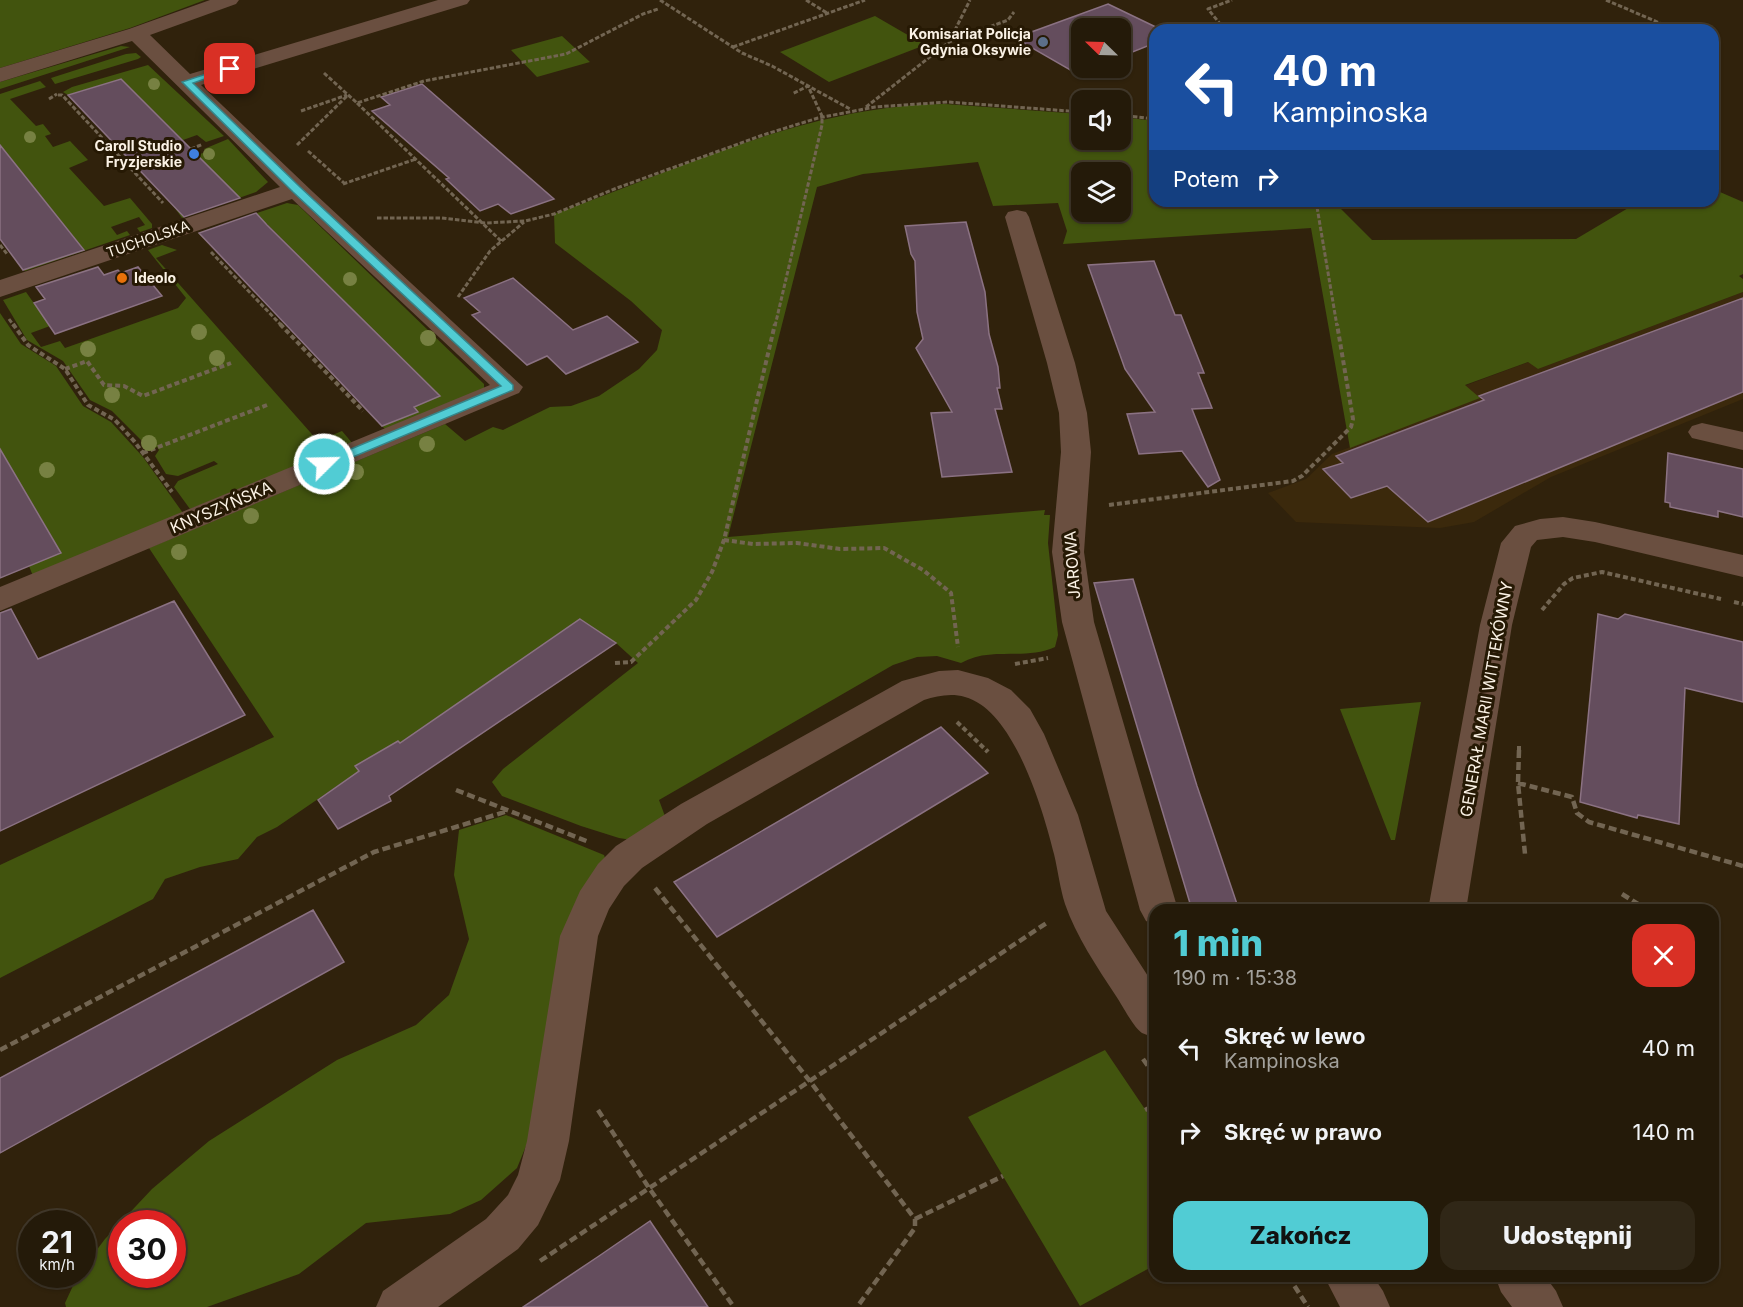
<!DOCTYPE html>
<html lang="pl">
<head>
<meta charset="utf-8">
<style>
	:root { --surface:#241a09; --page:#302717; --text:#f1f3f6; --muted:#a3a19c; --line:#41382a; --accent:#51ccd4 }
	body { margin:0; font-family:Inter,sans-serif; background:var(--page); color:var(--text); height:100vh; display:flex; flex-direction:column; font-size:22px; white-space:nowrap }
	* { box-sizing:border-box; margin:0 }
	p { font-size:20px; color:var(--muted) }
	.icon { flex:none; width:33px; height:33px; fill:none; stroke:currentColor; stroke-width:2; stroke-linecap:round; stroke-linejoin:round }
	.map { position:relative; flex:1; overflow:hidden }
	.details { position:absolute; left:1149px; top:904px; width:570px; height:378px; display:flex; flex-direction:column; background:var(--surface); border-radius:18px; box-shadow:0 2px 4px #0004,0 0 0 2px var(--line) }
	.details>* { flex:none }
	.banner { position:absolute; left:1149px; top:24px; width:570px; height:183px; border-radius:18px; box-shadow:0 2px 4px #0004,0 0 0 2px var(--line); background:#1a4fa0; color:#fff; overflow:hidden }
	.needle { width:39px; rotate:293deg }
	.tools { position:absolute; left:1071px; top:18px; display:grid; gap:12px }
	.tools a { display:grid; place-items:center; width:60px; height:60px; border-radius:12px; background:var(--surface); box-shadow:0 2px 4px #0004,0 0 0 2px var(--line); font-size:30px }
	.speed { position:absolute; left:18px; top:1210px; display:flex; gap:12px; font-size:30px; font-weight:700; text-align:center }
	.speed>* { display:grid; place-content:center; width:78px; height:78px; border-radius:50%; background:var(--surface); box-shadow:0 2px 4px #0004,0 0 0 2px var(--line); line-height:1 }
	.speed small { font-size:15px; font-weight:400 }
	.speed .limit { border:9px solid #d22; background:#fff; color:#111 }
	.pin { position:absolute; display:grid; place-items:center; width:51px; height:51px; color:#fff; margin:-26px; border-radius:12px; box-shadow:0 3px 9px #0006 }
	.me { position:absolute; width:66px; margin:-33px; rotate:67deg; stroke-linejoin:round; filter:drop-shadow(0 0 4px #0008) }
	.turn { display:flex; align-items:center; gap:21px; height:126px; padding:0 24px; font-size:27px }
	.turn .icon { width:78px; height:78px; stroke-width:2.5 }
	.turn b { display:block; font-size:42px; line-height:51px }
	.then { display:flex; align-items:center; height:57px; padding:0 24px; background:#0003; gap:12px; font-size:22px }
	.round { display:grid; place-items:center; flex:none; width:63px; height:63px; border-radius:18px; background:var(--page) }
	.head { display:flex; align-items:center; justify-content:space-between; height:102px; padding:0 24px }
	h1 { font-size:36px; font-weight:800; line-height:45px; color:var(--accent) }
	.button { display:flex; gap:12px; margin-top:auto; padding:12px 24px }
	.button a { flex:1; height:69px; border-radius:18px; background:var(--accent); color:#111; font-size:24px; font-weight:800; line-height:69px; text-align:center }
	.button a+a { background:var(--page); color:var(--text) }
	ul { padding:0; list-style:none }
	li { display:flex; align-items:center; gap:18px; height:84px; padding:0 24px }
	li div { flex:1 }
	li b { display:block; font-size:22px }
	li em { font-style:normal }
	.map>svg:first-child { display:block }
	.built { fill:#3b290c }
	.green { fill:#42540e; fill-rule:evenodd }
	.building { fill:#644d5d; stroke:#8b7283; stroke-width:1.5 }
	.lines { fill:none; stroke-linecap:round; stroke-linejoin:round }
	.path-far2 { stroke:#726552; stroke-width:3; stroke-dasharray:4.5 2; stroke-linecap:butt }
	.path-far1 { stroke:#726552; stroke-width:4; stroke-dasharray:5 3; stroke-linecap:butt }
	.path { stroke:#726552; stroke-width:4.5; stroke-dasharray:8 4; stroke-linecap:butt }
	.minor { fill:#6a4f40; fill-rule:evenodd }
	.tree { fill:#778142 }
	.route { fill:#51ccd4; stroke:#35858a; stroke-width:1.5 }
	.service-dot { fill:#5c6f8a; stroke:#261904; stroke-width:2 }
	.shop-dot { fill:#3f7fe0; stroke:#261904; stroke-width:2 }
	.food-dot { fill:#e8710a; stroke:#261904; stroke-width:2 }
	.labels { text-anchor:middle; stroke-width:6; stroke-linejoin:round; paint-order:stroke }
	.far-poi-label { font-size:14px; font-weight:bold; fill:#fbf2e5; stroke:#261904; text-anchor:end }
	.far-street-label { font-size:14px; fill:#fbf2e5; stroke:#261904 }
	.street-label { font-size:16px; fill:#fbf2e5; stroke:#261904 }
</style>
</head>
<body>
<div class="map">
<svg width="1743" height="1307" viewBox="0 0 1743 1307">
	<rect width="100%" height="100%" fill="#30220c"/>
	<path class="built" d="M1743,292V399L1551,477L1474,522L1440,528L1296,522L1268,493L1306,479L1332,454L1479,398L1464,386L1529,362L1538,369Z"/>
	<path class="green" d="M0,0H205L130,28L0,68Z
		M875,16L925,45L829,82L780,52Z
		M562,36L590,62L537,77L511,50Z
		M121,46L130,47L0,89V82Z
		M136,53L141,57L138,59L55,84L51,78L126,54Z
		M148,65L224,136L206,142L197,135L183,140L121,79L68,95L63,92L72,87Z
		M40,81L46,87L10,99L36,126L43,124L51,134L45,136L53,147L70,141L88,160L69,168L104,206L130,198L152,224V228L140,232L137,228L145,225L139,217L111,227L117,235L127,231L130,235L25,271L13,257L74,237L0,145V94Z
		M945,104L1081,114L1082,140H1120L1121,117L1155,121V201H1333L1372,240L1576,239L1640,201H1713V189L1743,202V274L1739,276L1743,279V292L1538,369L1528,362L1465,385L1480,398L1350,448L1311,228L1063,244L1067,231L1058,203L993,206L978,162L863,174L817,187L728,537L1045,510L1044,515H1050L1048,543L1058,635L1055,647C1024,661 991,646 961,663L937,656L917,657L893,665L659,800L666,819L638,841L619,838L581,826L502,796L492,782L503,769L638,663L616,643L400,743L398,741L355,766L359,771L277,827L257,837L238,859L200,867L165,879L153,899L0,978V865L274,737L149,548L445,424L465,441L493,427L503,430L550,407L571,406L599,396L639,369L657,350L662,330L631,301L555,243L554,214C680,169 808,105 945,104ZM1082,172H1120V212H1082Z
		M228,139L268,182L256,192L182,218L172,204L228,186L197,155L206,152L204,149Z
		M287,203L298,205L484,384V389L385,429L382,426L417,412L414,407L439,396L266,223L208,243L198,233Z
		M162,245L177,250L156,258L318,441L342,431L353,444L190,509L174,487L178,481L218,464L214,461L178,476L166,474L155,456L159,450L157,447L150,449L112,411L90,400L63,361L27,340L3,300L26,292L50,326L31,333L41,347L60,341L65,348L178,308L186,298L148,250Z
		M0,313L21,344L56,366L83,406L111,422L143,457L183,513L33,576L29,566L61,552L0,449Z
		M1421,702L1395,840H1391L1340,709Z
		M506,815L604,855L606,861L533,1129L517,1168L481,1200L450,1214L366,1223L299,1274L207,1307H66L65,1303L78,1275H82L83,1268L105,1239L152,1189L209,1141L337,1060L416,1025L449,995L469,939L454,875L459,830ZM122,1224H172V1275H122Z
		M1105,1050L1155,1124V1265L1080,1306L968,1117Z"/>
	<path class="building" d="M1108,4L1162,30H1155V43L1120,57V28H1082V67L1072,71L1015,38Z
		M121,79L240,198L184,217L68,95Z
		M422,84L554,199L511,214L498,204L480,211L446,179L449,178L372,111L390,105L381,97Z
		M0,145L84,250L23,270L0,239Z
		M256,213L267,225L440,396L414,407L418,412L382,426L199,233Z
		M966,222L985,292L989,334L998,367L1000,388H997L1002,409H995L1012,472L942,477L931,413L952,412L916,348L923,339L917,312L915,261L911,254L905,226Z
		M1154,261L1175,315H1181L1204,373H1198L1212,408L1192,409L1220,480L1208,487L1182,451L1139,454L1127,414L1155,412L1125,369L1088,265Z
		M98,267L104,275L118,270L121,273L138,267L162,296L55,334L34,303L45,299L36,287Z
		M513,278L573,330L607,316L638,342L566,374L547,356L527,365L472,315L480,312L464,298Z
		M1743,298V392L1428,522L1387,486L1351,498L1323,469L1343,463L1336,456L1484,400L1479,396Z
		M0,449L61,553L0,578Z
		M1668,453L1743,469V517L1718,511V517L1670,507V503L1665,502Z
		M1133,579L1197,786L1239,910H1192L1094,583Z
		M174,601L245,715L0,831V613L11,609L38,659Z
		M1598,614L1618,619L1625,614L1743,642V702L1685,688L1679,824L1638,815L1637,818L1580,802Z
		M580,619L616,643L389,796L391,801L338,829L318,800L359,771L355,766L398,741L400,743Z
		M941,727L988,773L717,937L674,882Z
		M313,910L344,962L0,1153V1078Z
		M650,1221L708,1307H523L599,1256Z"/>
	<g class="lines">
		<path class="path-far2" d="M660,0L742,53L772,66L850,109
			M806,0L827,13
			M1606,0L1669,27
			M1225,30L1208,9L1232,0
			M1663,30L1669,27L1675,30
			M949,42L970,0
			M733,47L865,0
			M1713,47L1719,49
			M324,73L357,103L424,81L566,54L643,14L658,9
			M58,95H62L163,203
			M49,99L57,94
			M357,103L501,241
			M866,107L949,42L1008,20L1014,12
			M301,111L347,95
			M1120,115L1155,119
			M297,145L348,95
			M191,149L203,144
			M308,151L344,183
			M343,184L416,159
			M1316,201L1337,326
			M377,218H442L485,223L525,221L554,214L617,188L763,135L818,118L875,107L948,102L1082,112
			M0,245L7,254
			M211,252L282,326
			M458,297L490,251L524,222
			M9,319L14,326
			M775,326L822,125V116L808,86L792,94"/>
		<path class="path-far1" d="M13,324L28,345L65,369L88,405L115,420L134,441L172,492
			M280,324L363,411
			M65,369L87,361L104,385L124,386L143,396L231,363
			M143,453L267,405
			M1109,505L1293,481L1302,476L1351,427L1353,419L1337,324
			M724,540L753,544L797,543L840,549L884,548L923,570L951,593L958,647
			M1734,602L1743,604
			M1542,610L1564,584L1573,578L1602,572L1721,599
			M615,663L631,662L696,600L712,572L724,540L775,324
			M1015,664L1048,658
			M957,722L987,751
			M1519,751V744"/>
		<path class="path" d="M986,750L988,752
			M1519,750L1518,783L1525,854
			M1518,783L1572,797L1577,813L1589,822L1743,866
			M456,790L589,842
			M655,888L809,1080L915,1219V1228L857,1307
			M1622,894L1638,904
			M0,1050L374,852L508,811
			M1143,1059L1155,1076
			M598,1110L649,1188L734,1307
			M1145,1110L1155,1105
			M915,1219L1003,1176
			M540,1261L1048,922
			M1288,1276L1308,1307"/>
		<path class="minor" d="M210,0H239L236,4L150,35L190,74L438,0H470L467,4L201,85L313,192L523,387L519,393L0,611V587L490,385L292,199L0,297V280L280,187L132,41L0,82V68L129,29Z
			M1017,210L1026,212L1029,217L1075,363L1087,413L1091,452L1084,552L1094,622L1178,910H1155V925L1146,921L1140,910L1062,622L1052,552L1061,452L1059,413L1047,363L1005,217L1008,212Z
			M1702,423L1743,432V450L1692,438L1688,432L1692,426Z
			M1563,517L1595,522L1743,555V577L1595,542L1563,537L1537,540L1531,547L1512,625L1466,910H1428L1480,625L1501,543L1515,526L1540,519Z
			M958,670L988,678L1011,690L1030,709L1044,734L1078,815L1106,911L1155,987V1038C1151,1036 1146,1035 1142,1033C1134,1028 1122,1005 1116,996C1097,967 1076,936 1065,904C1060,888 1058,871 1054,854C1043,810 1014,710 965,697C951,693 937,696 924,700L707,824L642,868L624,886L609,909L598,936L569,1141L560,1180L538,1225L518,1249L438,1307H376L383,1291L486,1219L508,1195L518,1175L527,1141L560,936L580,891L598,864L616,846L681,804L902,681L939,671Z
			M1324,1276H1373L1383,1291L1390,1307H1340Z
			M1495,1276H1545L1556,1291L1563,1307H1512L1501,1292Z"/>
	</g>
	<g class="tree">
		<circle cx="154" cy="84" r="6"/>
		<circle cx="30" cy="137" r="6"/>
		<circle cx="209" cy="154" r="6"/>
		<circle cx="350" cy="279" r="7"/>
		<circle cx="199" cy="332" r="8"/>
		<circle cx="428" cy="338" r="8"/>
		<circle cx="88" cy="349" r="8"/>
		<circle cx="217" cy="358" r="8"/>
		<circle cx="112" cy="395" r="8"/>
		<circle cx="149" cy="443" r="8"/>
		<circle cx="427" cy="444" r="8"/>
		<circle cx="47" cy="470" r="8"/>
		<circle cx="356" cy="472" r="8"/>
		<circle cx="251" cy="516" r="8"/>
		<circle cx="179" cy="552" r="8"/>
	</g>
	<path class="route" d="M227,67L234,69L193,83L300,187L513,385V390L329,467H320V462L501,386L293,192L182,82Z"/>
	<circle class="service-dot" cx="1043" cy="42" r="6"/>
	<circle class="shop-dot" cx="194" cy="154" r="6"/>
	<circle class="food-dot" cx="122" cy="278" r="6"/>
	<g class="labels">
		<g class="far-poi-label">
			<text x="1031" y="39">Komisariat Policja<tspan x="1031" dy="16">Gdynia Oksywie</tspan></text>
			<text x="182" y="151">Caroll Studio<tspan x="182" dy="16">Fryzjerskie</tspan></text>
			<text x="134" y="283" text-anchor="start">Ideolo</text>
		</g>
		<g class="far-street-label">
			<text transform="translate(148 239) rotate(-19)" y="5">TUCHOLSKA</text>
		</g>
		<g class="street-label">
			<text transform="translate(221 507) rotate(-23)" y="6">KNYSZYŃSKA</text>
			<text transform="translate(1072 565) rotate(-94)" y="6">JAROWA</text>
			<text transform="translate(1486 699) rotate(-80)" y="6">GENERAŁ MARII WITTEKÓWNY</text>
		</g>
	</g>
</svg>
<div class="tools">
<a><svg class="needle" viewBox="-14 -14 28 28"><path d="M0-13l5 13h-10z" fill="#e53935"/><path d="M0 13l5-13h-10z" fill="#a3a19c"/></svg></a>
<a><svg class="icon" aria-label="sound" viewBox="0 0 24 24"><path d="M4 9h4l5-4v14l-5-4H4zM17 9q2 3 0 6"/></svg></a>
<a><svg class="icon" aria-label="layers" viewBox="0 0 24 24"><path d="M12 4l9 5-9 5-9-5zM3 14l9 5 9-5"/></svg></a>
</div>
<div class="speed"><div>21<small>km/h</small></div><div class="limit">30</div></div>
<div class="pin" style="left:230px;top:69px;background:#d93025"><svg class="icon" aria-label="arrive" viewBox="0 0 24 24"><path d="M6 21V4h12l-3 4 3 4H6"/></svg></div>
<svg class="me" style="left:324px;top:464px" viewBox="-20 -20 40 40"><circle r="17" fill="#51ccd4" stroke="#fff" stroke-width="3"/><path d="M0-11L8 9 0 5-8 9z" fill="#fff"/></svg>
<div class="banner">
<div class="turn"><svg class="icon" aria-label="left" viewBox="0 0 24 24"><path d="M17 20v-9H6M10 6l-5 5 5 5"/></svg><div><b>40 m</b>Kampinoska</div></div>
<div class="then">Potem<svg class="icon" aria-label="right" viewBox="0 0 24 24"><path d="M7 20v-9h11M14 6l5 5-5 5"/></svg></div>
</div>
<section class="details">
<div class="head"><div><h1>1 min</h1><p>190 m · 15:38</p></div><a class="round" style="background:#d93025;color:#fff"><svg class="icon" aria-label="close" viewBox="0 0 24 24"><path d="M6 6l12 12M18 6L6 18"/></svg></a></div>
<ul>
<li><svg class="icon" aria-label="left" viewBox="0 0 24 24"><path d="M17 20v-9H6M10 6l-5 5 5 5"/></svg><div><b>Skręć w lewo</b><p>Kampinoska</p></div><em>40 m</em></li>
<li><svg class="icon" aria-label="right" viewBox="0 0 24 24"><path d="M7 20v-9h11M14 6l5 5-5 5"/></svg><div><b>Skręć w prawo</b></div><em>140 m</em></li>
</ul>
<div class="button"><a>Zakończ</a><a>Udostępnij</a></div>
</section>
</div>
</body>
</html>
